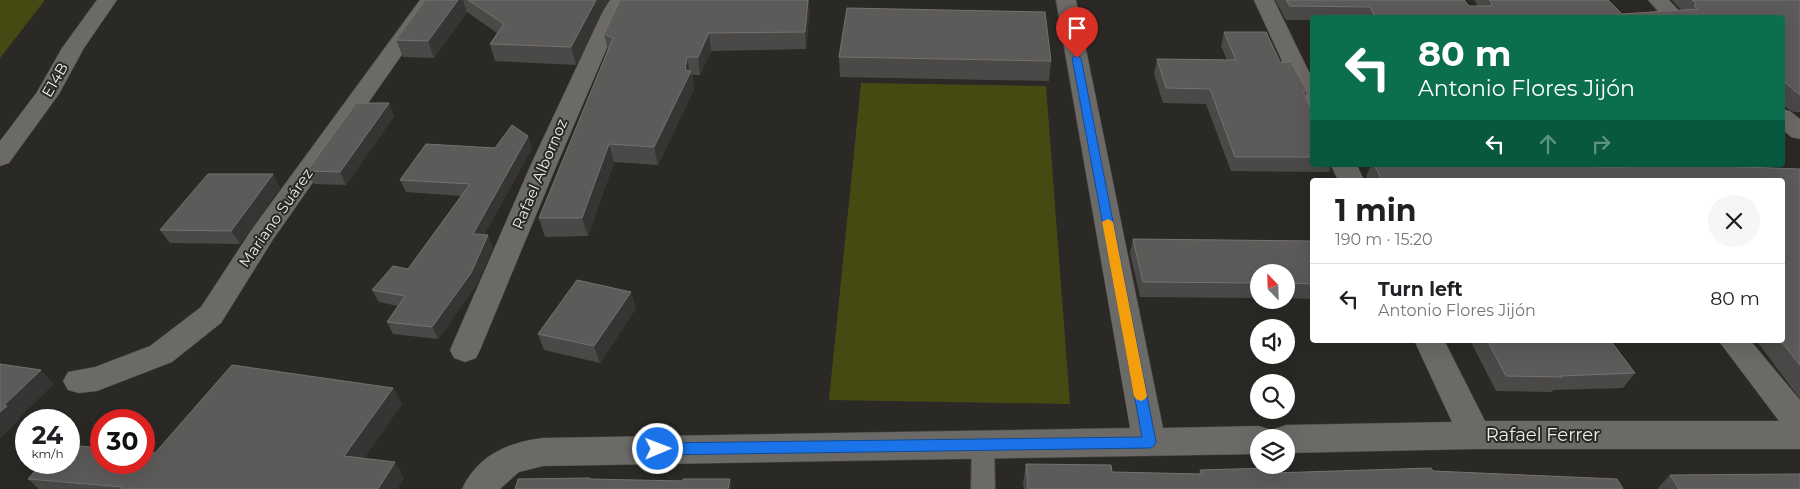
<!DOCTYPE html>
<html lang="en">
<head>
<meta charset="utf-8">
<style>
	:root { --surface:#fff; --page:#f6f6f6; --text:#202124; --muted:#757577; --line:#e0e0e0 }
	body { margin:0; font-family:Montserrat,sans-serif; background:var(--page); color:var(--text); height:100vh; display:flex; flex-direction:column; font-size:19px; white-space:nowrap }
	* { box-sizing:border-box; margin:0 }
	p { font-size:16px; color:var(--muted) }
	.icon { flex:none; width:28px; height:28px; fill:none; stroke:currentColor; stroke-width:2; stroke-linecap:round; stroke-linejoin:round }
	.map { position:relative; flex:1; overflow:hidden }
	.drawer { position:absolute; left:1310px; top:178px; width:475px; height:165px; display:flex; flex-direction:column; background:var(--surface); border-radius:5px; box-shadow:0 5px 20px #0002 }
	.drawer>* { flex:none }
	.banner { position:absolute; left:1310px; top:15px; width:475px; height:152px; border-radius:5px; box-shadow:0 5px 20px #0002; background:#0b6e4f; color:#fff; overflow:hidden }
	.needle { width:32px; rotate:337deg }
	.buttons { position:absolute; left:1250px; top:264px; display:grid; gap:10px }
	.buttons a { display:grid; place-items:center; width:45px; height:45px; border-radius:50%; background:var(--surface); box-shadow:0 5px 20px #0002; font-size:25px }
	.speed { position:absolute; left:15px; top:409px; display:flex; gap:10px; font-size:25px; font-weight:700; text-align:center }
	.speed>* { display:grid; place-content:center; width:65px; height:65px; border-radius:50%; background:var(--surface); box-shadow:0 5px 20px #0002; line-height:1 }
	.speed small { font-size:12px; font-weight:400 }
	.speed .limit { border:8px solid #d22; background:#fff; color:#111 }
	.pin { position:absolute; display:grid; place-items:center; width:42px; height:42px; color:#fff; margin:-51px -21px; border-radius:50% 50% 50% 0; rotate:-45deg; box-shadow:0 0 5px #0007 }
	.pin .icon { rotate:45deg }
	.me { position:absolute; width:55px; margin:-28px; rotate:89deg; stroke-linejoin:round; filter:drop-shadow(0 0 4px #0008) }
	.turn { display:flex; align-items:center; gap:18px; height:105px; padding:0 25px; font-size:22px }
	.turn .icon { width:65px; height:65px; stroke-width:2.5 }
	.turn b { display:block; font-size:35px; line-height:42px }
	.lanes { display:flex; align-items:center; height:48px; padding:0 25px; background:#0003; justify-content:center; gap:25px; direction:ltr }
	.lanes .off { opacity:.35 }
	.round { display:grid; place-items:center; flex:none; width:52px; height:52px; border-radius:26px; background:var(--page) }
	.overview { display:flex; align-items:center; justify-content:space-between; height:85px; padding:0 25px }
	h1 { font-size:30px; font-weight:700; line-height:38px }
	ul { padding:0; list-style:none }
	li { display:flex; align-items:center; gap:15px; height:70px; padding:0 25px; border-top:1px solid var(--line) }
	li div { flex:1 }
	li b { display:block; font-size:19px }
	li em { font-style:normal }
	.map>svg:first-child { display:block }
	.green { fill:#454a13 }
	.lines { fill:none; stroke-linecap:round; stroke-linejoin:round }
	.lane-casing { stroke:#484644; stroke-width:2 }
	.street-casing { stroke:#484644; stroke-width:1 }
	.lane { fill:#6c6a67; fill-rule:evenodd }
	.street { fill:#6c6a67; fill-rule:evenodd }
	.wall { fill:#4b4947 }
	.shaded-wall { fill:#373533 }
	.building { fill:#5d5b59; stroke:#747270 }
	.route { fill:#1a73e8; stroke:#114b97 }
	.slow { fill:#f59e0b }
	.labels { text-anchor:middle; stroke-width:4; stroke-linejoin:round; paint-order:stroke }
	.street-label { font-size:15px; fill:#eeedeb; stroke:#2a2926 }
	.near-street-label { font-size:18px; fill:#eeedeb; stroke:#2a2926 }
</style>
</head>
<body>
<div class="map">
<svg width="1800" height="489" viewBox="0 0 1800 489">
	<rect width="100%" height="100%" fill="#2a2926"/>
	<path class="green" d="M0,0H45L0,58Z
		M861,83L1046,86L1070,404L829,400Z"/>
	<g class="lines">
		<g class="lane-casing">
			<path id="lane" d="M983,436L991,438L994,445L995,489H971L972,445L975,438Z"/>
		</g>
		<g class="street-casing">
			<path id="street" d="M97,0H117L84,48L59,94L9,163L0,166V141L37,92L62,48Z
				M420,0H440L272,241L221,323L172,362L97,391L79,393L68,390L63,381L68,372L95,367L150,346L201,307L252,229Z
				M610,0H630L622,13L558,162L480,350L476,358L465,362L454,358L450,350L532,162L602,13Z
				M1056,0H1076L1163,428L1259,426L1271,430L1272,433L1274,429L1286,425L1452,422L1414,340H1444L1485,421H1779L1718,340H1750L1800,400V449H1475L1286,453V438H1259V454L543,466L519,472L500,489H462C477,456 508,442 543,438L1130,428Z
				M1254,0H1274L1312,78V107L1304,105L1300,100Z
				M1648,0H1669L1686,18H1664Z
				M1782,109L1790,111L1800,119V139L1791,137L1782,129Z
				M1331,165H1357L1364,180H1338Z"/>
		</g>
		<use href="#lane" class="lane"/>
		<use href="#street" class="street"/>
	</g>
	<path class="wall" d="M425,0H608L576,65L495,61L490,44L497,33L467,12L434,58L403,57L396,40Z
		M1275,0H1464L1469,6H1478L1474,0H1608L1622,14L1681,10L1672,0H1800V112H1794L1788,109L1782,104V18H1312V20H1286Z
		M810,8L806,49L711,51L700,75H692L694,89L658,165L614,162L588,236L545,237L539,218L608,50L604,34Z
		M1224,32L1280,62L1307,91L1305,97L1312,111V165H1331L1329,172L1231,171L1206,104L1163,103L1154,74L1157,59L1227,60L1221,46Z
		M839,57L1051,61L1049,81L840,77Z
		M389,103L394,116L346,185L314,184L307,171Z
		M495,148H532L484,235L493,247L476,286L438,339L393,334L387,322L398,306L379,302L372,290L408,269L461,196L406,192L400,180Z
		M1371,165H1596L1597,167H1608L1607,165H1686L1800,169V399L1756,340H1782V180H1368L1366,176Z
		M273,174L280,188L240,244L170,243L160,230Z
		M1133,239L1312,241V299L1286,298V272H1259V298L1140,297L1130,253Z
		M636,308L600,363L544,350L538,334Z
		M1470,340H1610L1635,373L1623,388L1553,390L1552,392L1496,391Z
		M393,388L402,404L364,458L404,478L397,489H39L28,479L155,453Z
		M1026,464L1112,472L1199,474L1200,470L1272,473L1433,471L1623,489H1024L1023,483Z
		M1670,475L1800,489H1657Z"/>
	<path class="shaded-wall" d="M458,0H463L467,12L434,58L428,41Z
		M596,0H608L576,65L571,47Z
		M808,0H809L810,8L806,49L805,32Z
		M709,33L711,51L700,75L698,57Z
		M687,57L690,74L691,71L694,89L658,165L654,147Z
		M389,103L394,116L346,185L340,172Z
		M528,136L532,148L478,246L473,234Z
		M609,144L614,162L588,236L582,218Z
		M273,174L280,188L240,244L231,231Z
		M488,235L493,247L476,286L438,339L432,327Z
		M631,292L636,308L600,363L594,346Z
		M41,370L54,384L19,418L20,419L0,439V412L4,405Z
		M393,388L402,404L355,472L344,456Z
		M395,462L404,478L397,489H378Z
		M730,479L732,489H728Z"/>
	<path class="building" d="M425,0H458L428,41L396,40Z
		M468,0H596L571,47L490,44L504,24Z
		M620,0H808L805,32L709,33L698,57H687L685,70L691,71L654,147L609,144L582,218H539L613,38L604,34Z
		M1286,0H1464L1469,6H1491L1492,3L1489,0H1608L1622,14L1698,9L1694,6L1696,3L1692,0H1800V95L1782,80V18H1376L1370,7L1290,6Z
		M847,8L1045,12L1051,61L839,57Z
		M1224,32H1266L1280,62H1291L1307,91L1303,92L1312,111V157H1235L1210,89L1166,88L1157,59L1236,60Z
		M356,103H389L340,172L307,171Z
		M512,125L528,136L473,234L488,235L471,273L432,327L387,322L405,296L372,290L393,266L408,269L470,184L400,180L426,144L495,148Z
		M1374,165H1596L1597,167H1626L1628,166V165H1686L1800,169V365L1780,340H1782V180H1382Z
		M208,174H273L231,231L160,230Z
		M1133,239L1312,241V284L1286,283V272H1259V283L1143,282Z
		M577,280L631,292L594,346L538,334Z
		M1487,340H1610L1635,373L1561,376L1562,377L1506,376Z
		M0,364L41,370L4,405L7,406L0,412Z
		M232,365L393,388L344,456L395,462L378,489H121L123,487L28,479L43,462H69V445L101,448V462H144V452L155,453Z
		M1026,464L1111,465L1112,472L1202,474L1200,470L1270,468L1272,473L1431,468L1433,471L1617,479L1623,489H1028Z
		M1800,474V489H1679L1670,475Z
		M590,478V479L683,481V479H730L728,489H515L518,479Z"/>
	<path class="route" d="M1077,55L1081,58L1156,442L1154,446L1150,448L658,455L653,453L651,449L653,445L658,443L1142,437L1072,58Z"/>
	<path class="slow" d="M1108,219L1113,222L1147,396L1145,399L1141,401L1136,399L1134,396L1102,222Z"/>
	<g class="labels">
		<g class="street-label">
			<text transform="translate(55 80) rotate(-60)" y="5">E14B</text>
			<text transform="translate(540 174) rotate(-67)" y="5">Rafael Albornoz</text>
			<text transform="translate(276 218) rotate(-55)" y="5">Mariano Suárez</text>
		</g>
		<g class="near-street-label">
			<text x="1543" y="441">Rafael Ferrer</text>
		</g>
	</g>
</svg>
<div class="buttons">
<a><svg class="needle" viewBox="-14 -14 28 28"><path d="M0-13l5 13h-10z" fill="#e53935"/><path d="M0 13l5-13h-10z" fill="#757577"/></svg></a>
<a><svg class="icon" aria-label="sound" viewBox="0 0 24 24"><path d="M4 9h4l5-4v14l-5-4H4zM17 9q2 3 0 6"/></svg></a>
<a><svg class="icon" aria-label="search" viewBox="0 0 24 24"><circle cx="10" cy="10" r="6"/><path d="M15 15l6 6"/></svg></a>
<a><svg class="icon" aria-label="layers" viewBox="0 0 24 24"><path d="M12 4l9 5-9 5-9-5zM3 14l9 5 9-5"/></svg></a>
</div>
<div class="speed"><div>24<small>km/h</small></div><div class="limit">30</div></div>
<div class="pin" style="left:1077px;top:58px;background:#d93025"><svg class="icon" aria-label="arrive" viewBox="0 0 24 24"><path d="M6 21V4h12l-3 4 3 4H6"/></svg></div>
<svg class="me" style="left:658px;top:449px" viewBox="-20 -20 40 40"><circle r="17" fill="#1a73e8" stroke="#fff" stroke-width="3"/><path d="M0-11L8 9 0 5-8 9z" fill="#fff"/></svg>
<div class="banner">
<div class="turn"><svg class="icon" aria-label="left" viewBox="0 0 24 24"><path d="M17 20v-9H6M10 6l-5 5 5 5"/></svg><div><b>80 m</b>Antonio Flores Jijón</div></div>
<div class="lanes"><svg class="icon" aria-label="left" viewBox="0 0 24 24"><path d="M17 20v-9H6M10 6l-5 5 5 5"/></svg><svg class="icon off" aria-label="ahead" viewBox="0 0 24 24"><path d="M12 20V5M6 11l6-6 6 6"/></svg><svg class="icon off" aria-label="right" viewBox="0 0 24 24"><path d="M7 20v-9h11M14 6l5 5-5 5"/></svg></div>
</div>
<section class="drawer">
<div class="overview"><div><h1>1 min</h1><p>190 m · 15:20</p></div><a class="round"><svg class="icon" aria-label="close" viewBox="0 0 24 24"><path d="M6 6l12 12M18 6L6 18"/></svg></a></div>
<ul>
<li><svg class="icon" aria-label="left" viewBox="0 0 24 24"><path d="M17 20v-9H6M10 6l-5 5 5 5"/></svg><div><b>Turn left</b><p>Antonio Flores Jijón</p></div><em>80 m</em></li>
</ul>
</section>
</div>
</body>
</html>
